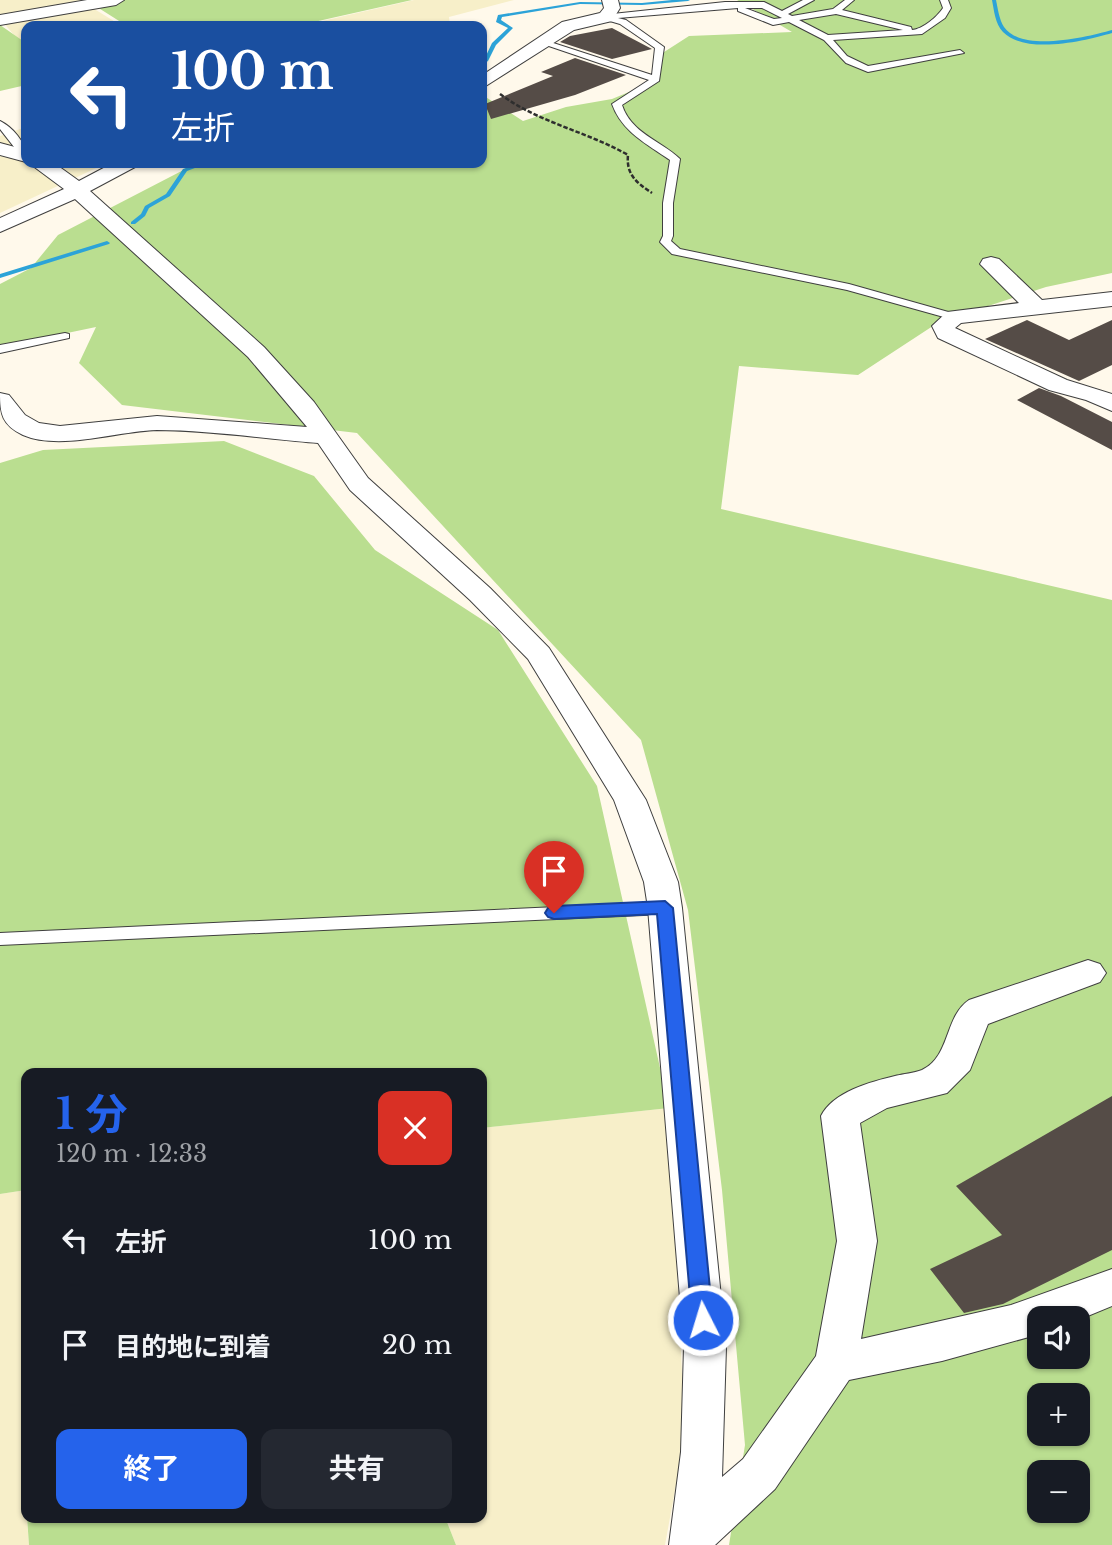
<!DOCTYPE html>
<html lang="ja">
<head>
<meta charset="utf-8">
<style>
	:root { --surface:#171b24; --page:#242831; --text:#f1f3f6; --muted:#9ea1a6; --accent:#2563eb }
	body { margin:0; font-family:"Libre Baskerville","Noto Sans JP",serif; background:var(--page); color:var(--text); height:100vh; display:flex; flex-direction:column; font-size:26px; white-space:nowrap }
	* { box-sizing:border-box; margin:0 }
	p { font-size:23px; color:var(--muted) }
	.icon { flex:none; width:38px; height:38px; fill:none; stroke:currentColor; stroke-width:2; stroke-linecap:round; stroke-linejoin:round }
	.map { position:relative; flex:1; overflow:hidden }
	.panel { position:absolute; left:21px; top:1068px; width:466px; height:455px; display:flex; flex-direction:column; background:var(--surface); border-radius:14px; box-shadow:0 2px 5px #0004 }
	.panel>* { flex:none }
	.banner { position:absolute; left:21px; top:21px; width:466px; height:147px; border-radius:14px; box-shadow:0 2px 5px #0004; background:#1a4fa0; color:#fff; overflow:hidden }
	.controls { position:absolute; left:1027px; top:1306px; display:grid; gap:14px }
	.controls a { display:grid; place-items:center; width:63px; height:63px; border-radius:14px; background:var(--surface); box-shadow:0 2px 5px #0004; font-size:35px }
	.pin { position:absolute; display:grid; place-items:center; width:60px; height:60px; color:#fff; margin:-72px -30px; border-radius:50% 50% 50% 0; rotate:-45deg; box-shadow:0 0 7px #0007 }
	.pin .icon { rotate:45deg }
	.me { position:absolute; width:77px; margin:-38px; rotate:355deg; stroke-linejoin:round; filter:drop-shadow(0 0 5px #0008) }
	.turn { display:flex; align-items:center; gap:24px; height:147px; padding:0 35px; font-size:32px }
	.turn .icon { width:91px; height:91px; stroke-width:2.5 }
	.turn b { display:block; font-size:49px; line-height:60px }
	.round { display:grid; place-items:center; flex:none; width:74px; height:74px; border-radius:14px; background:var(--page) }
	.headline { display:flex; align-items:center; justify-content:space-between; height:119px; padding:0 35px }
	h1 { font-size:42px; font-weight:700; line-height:52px; color:var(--accent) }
	.cta { display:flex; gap:14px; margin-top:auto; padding:14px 35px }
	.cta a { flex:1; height:80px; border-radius:14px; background:var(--accent); color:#fff; font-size:28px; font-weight:700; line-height:80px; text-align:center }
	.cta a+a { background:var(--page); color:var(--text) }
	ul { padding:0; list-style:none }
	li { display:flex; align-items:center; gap:21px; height:105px; padding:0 35px }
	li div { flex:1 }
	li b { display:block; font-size:26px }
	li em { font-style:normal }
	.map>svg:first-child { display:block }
	.farmland { fill:#f7efc9 }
	.forest { fill:#bade90; fill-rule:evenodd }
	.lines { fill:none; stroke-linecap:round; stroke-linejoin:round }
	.stream { fill:#2ca3d8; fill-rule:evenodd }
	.building { fill:#554c47 }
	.lane-casing { stroke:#3f3f3f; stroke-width:2 }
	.street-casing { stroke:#3f3f3f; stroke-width:2 }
	.path { stroke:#2e2e2e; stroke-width:2.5; stroke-dasharray:4.5 2; stroke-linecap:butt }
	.lane { fill:#fff; fill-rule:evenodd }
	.street { fill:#fff; fill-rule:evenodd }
	.route { fill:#2563eb; stroke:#184099; stroke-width:2 }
</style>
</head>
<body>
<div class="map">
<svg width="1112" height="1545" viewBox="0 0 1112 1545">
	<rect width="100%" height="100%" fill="#fff9eb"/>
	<path class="farmland" d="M0,0H81L88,5L0,20Z
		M414,0H514L449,17L450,26H300Z
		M91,7L122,26H26V49L2,21Z
		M26,127V163H107L0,213V136Z
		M669,1108L685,1435L665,1545H456L445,1517H481V1128Z
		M26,1190V1441L21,1444L29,1545H0V1194Z"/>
	<path class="forest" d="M86,0H412L296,26H127Z
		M737,0H1112V273L1046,287L939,322L858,375L739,366L721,509L1112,600V1545H729L745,1445L722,1190L688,910L641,740L357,433L122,405L79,363L96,327L0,347V284L31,268L58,235L197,163H481V94L523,121L566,107L612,99L658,80L661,54L689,36L792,32ZM1040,1318H1078V1356H1040ZM1040,1395H1078V1433H1040ZM1040,1472H1078V1510H1040Z
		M0,25L26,43V85L0,91Z
		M224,441L314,476L375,550L498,630L597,786L669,1108L481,1128V1073H26V1190L0,1194V463L43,450Z
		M27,1517H445L456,1545H29Z"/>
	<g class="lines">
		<path class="stream" d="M672,0H690L688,1L642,5L580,4L502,17L501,20L513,28L496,45L488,61L481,66V62L484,60L492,43L508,28L496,22L498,15L580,2L642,3Z
			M992,0H996C998,9 999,19 1004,27C1022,53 1087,37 1112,30V33C1085,41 1026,55 1003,32C995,24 994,10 992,0Z
			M200,163H208L187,171L170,196L149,208L145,216L135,224H131V222L141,214L145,206L166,194L183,169Z
			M107,241L110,243L109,244L0,278V274Z"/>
	</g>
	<path class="building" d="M612,28L652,49L612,59L560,42L570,36Z
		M575,58L626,75L575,95L491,119L485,104L553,76L541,72Z
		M1027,320L1069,340L1112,320V365L1079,381L985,339Z
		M1039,388L1061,396L1112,422V450L1017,400Z
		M1112,1096V1250L1003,1304L964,1313L930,1269L1002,1235L956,1186Z"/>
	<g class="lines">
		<g class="lane-casing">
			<path id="lane" d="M803,0H814L788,14L792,16L833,9L845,0H854L842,10L911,27L912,30C923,29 937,17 943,8L940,0H948L951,8L945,18L922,34L833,40L847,56L868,66L960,50L964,53L868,72L846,63L824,40L789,22L773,25L738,11V8L618,18L626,20L664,47L659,81L622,105C631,133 660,140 680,159L673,203V236L671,241L680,249L849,284L959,315V319H951L847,290L672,254L660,242L663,236V203L670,160C647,144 622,132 612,104L649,80L537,42L544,40L652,75L655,48L620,24L603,19V15L725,2H764L782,11ZM745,8H762L782,18L774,19ZM836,14L903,30L828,35L799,20Z
				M0,121C12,127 26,142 26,156H21L0,129Z
				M65,333L69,334V338L0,353V345Z
				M665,902L671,904L674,908L671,912L665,914L0,945V933Z"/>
		</g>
		<g class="street-casing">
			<path id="street" d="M87,0H124L116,5L0,25V15Z
				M602,0H618L620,8L612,21L574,30L481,89V76L562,22L600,13L604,8Z
				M0,143L26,150V162L0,155Z
				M29,163H54L79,181L113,163H138L135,167L90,191L264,347L314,402L368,478L490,588L549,648L646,800L678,882L682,908L726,1347L722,1477L743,1459L816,1356L837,1241L821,1116C833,1092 870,1082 895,1076C903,1074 914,1073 922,1070C951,1056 944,1017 969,1000L1088,960L1100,964L1106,973L1100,982L988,1024L970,1070L947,1093L887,1108L860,1123L877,1241L861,1339L1011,1305L1112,1269V1306L1078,1320V1318H1040V1334L942,1361L849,1380L775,1489L715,1545H669L681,1452L684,1347L648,908L644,882L614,800L528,659L470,600L350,490L318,443C267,439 207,430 157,430C118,431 60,451 23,435C2,425 0,414 0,393L9,395L25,415L39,423L60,426L157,416L307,427L248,357L75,199L0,232V218L64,189Z
				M991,257L999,259L1042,300L1112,292V306L961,323L955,328L1067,380L1112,394V411L1086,400L1049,390L938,338L932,326L947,312L1019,303L980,264L983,259Z"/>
		</g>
		<path class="path" d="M500,94C539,123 586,131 628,155C626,175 637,183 652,193"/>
		<use href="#lane" class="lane"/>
		<use href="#street" class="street"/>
	</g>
	<path class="route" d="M665,901L673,908L713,1320L710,1327L703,1329L695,1327L692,1320L657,914L554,919L548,917L545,913L548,908L554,906Z"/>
</svg>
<div class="controls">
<a><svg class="icon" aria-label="sound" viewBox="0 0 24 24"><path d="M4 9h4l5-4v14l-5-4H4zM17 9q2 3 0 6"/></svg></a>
<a>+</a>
<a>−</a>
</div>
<div class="pin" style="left:554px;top:913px;background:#d93025"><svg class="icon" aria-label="arrive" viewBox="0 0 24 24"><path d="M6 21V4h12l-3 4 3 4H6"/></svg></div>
<svg class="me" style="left:703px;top:1320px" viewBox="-20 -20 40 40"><circle r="17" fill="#2563eb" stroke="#fff" stroke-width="3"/><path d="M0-11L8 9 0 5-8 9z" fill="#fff"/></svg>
<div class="banner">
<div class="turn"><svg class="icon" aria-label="left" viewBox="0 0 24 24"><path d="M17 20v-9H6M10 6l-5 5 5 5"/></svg><div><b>100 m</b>左折</div></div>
</div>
<section class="panel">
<div class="headline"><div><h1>1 分</h1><p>120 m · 12:33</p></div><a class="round" style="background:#d93025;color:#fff"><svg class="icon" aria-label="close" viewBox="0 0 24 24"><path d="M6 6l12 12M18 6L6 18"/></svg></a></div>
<ul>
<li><svg class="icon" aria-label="left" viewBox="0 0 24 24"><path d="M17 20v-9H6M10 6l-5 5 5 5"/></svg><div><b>左折</b></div><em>100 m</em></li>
<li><svg class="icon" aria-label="arrive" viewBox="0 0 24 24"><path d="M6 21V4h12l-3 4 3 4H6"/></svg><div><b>目的地に到着</b></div><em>20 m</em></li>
</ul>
<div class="cta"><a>終了</a><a>共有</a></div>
</section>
</div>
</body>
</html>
